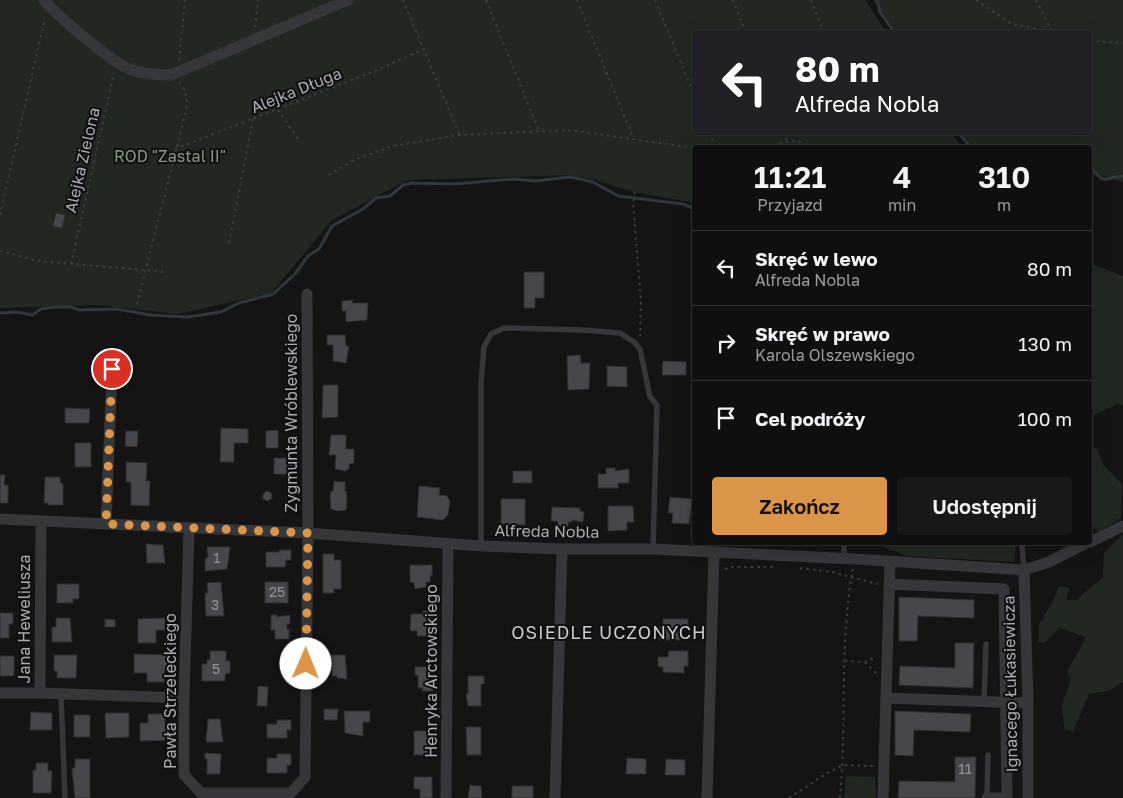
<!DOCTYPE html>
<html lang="pl">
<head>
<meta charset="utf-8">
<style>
	:root { --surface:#0f0f10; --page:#181819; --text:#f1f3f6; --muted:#9b9c9f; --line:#2f2f30; --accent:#da9548 }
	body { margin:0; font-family:"Golos Text",sans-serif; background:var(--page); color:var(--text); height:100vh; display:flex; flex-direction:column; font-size:19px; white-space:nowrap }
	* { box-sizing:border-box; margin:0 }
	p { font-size:16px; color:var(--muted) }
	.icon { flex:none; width:28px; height:28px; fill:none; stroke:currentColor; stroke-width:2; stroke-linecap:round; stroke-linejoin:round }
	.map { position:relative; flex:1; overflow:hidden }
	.details { position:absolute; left:692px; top:145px; width:400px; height:400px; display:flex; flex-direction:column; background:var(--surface); border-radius:5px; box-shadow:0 5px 20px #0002,0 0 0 1px var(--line) }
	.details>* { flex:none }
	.banner { position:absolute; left:692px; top:30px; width:400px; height:105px; border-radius:5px; box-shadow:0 5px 20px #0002,0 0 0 1px var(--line); background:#202124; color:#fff; overflow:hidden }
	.pin { position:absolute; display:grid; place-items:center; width:42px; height:42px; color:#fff; margin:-21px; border:2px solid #fff; border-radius:50%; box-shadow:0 1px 5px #0007 }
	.me { position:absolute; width:55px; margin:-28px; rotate:1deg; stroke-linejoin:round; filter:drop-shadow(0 0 4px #0008) }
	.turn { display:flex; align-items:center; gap:18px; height:105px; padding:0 20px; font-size:22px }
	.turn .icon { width:65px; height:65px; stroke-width:2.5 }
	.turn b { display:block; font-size:35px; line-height:42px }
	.eta { display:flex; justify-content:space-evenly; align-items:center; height:85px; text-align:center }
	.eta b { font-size:30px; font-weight:600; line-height:35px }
	.button { display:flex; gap:10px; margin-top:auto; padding:10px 20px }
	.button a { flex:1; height:58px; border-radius:5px; background:var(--accent); color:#111; font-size:20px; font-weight:600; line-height:58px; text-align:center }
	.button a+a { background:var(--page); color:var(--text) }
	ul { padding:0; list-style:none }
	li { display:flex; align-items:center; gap:15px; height:75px; padding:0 20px; border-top:1px solid var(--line) }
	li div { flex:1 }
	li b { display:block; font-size:19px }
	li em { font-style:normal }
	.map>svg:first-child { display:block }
	.green { fill:#212821 }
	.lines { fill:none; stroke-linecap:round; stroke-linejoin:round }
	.stream { stroke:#2f383d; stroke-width:3 }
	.building { fill:#46474a; stroke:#2e2f31 }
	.path { stroke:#3c3e41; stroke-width:2; stroke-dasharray:2.5 4; stroke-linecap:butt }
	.service { stroke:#36373a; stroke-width:5.5 }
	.minor { stroke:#36373a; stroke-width:11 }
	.route { stroke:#da9548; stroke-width:9; stroke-dasharray:0 16.2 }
	.labels { text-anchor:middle; stroke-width:4; stroke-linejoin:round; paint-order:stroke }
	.number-label { font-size:14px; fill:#90949a }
	.street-label { font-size:16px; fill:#a8adb4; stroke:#0f0f10 }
	.park-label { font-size:16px; fill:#839d81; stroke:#0f0f10 }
	.neighbourhood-label { font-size:18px; letter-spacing:1px; fill:#c8cbd1; stroke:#0f0f10 }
</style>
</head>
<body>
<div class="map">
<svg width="1123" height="798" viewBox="0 0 1123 798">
	<rect width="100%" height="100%" fill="#141415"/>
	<path class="green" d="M0,0H865L886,32H695V132L952,133L961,147L695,148V203L634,192L592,179L569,175L408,180L332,220L271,293L178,314L97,305L0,308Z
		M873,0H1123V182L1090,172V148L970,147L961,133L1090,132V32H895Z
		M1090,263L1123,276V405L1118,404L1090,417Z
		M1090,447L1097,448L1103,464L1122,484L1121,518L1099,532L1090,524Z
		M1123,534V682L1108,691L1089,694L1073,732L1064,728L1062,705L1071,679L1067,672L1086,637L1060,628L1044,643L1038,642L1039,625L1055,597L1059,586L1069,588L1066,600H1076L1103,577L1104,553Z
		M881,543H1016L1014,562L907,556L884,547Z
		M846,776L875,777L876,798H844Z"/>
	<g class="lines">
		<path class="stream" d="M877,0L880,12L894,32
			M958,132L971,148
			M1090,167C1107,187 1104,177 1123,176
			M0,313L17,312L32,315L41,309L55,307H71L79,310L117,309L150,315L187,317L221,312L239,303L273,294L295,274L308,256L319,249L332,226L363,209L376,198L390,196L403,185L412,183L454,184L514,179L535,181L570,177L593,182L618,196L683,204L695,209"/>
	</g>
	<path class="building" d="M56,213L65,215L62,228L53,226Z
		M524,272H544V298H535V308H524Z
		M353,300L352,303H368L367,320L346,322V311H342V301Z
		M327,335H345L346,346H349L346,363L333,361V345H327Z
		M580,355L581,363H590L589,389L568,390L567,356Z
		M663,361L686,362V375H662Z
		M607,366L627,367V387L607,386Z
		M323,385H338V417L322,418Z
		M65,408L90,409L89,423H65Z
		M221,428L248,429V443H234V462H220Z
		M278,430V448H266V431Z
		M126,431H138L137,447L125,446Z
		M331,435H346V449H354V463L349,464V469L345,471L335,469L336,455H329Z
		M75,443H91V467H75Z
		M274,458H296V474H274Z
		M126,462L147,463L146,481H150L149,506L131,505V482H126Z
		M606,468H615V471L629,469V483H618V488H598V474H606Z
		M513,471H532V483H513Z
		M0,475H5L4,485H8V503H0Z
		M45,477H60V483H63V505H48V503H44Z
		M334,481L345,482V491H346L347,498L346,510L337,511L331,509L330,497L331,491H333Z
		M419,486L440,488L439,495L447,496L450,501L448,515L443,520L417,517Z
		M267,491L271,493L272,498L268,501L263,499V494Z
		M670,497L692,499L689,524L672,523L673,513H668Z
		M501,499H525V525L501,524Z
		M608,506H633L634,522H627V530L608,531Z
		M552,507L580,508V511L584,512L583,522L572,520V522H568V527L557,526L558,521H551Z
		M146,544L163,545L165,563H147Z
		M207,547H230L227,569L205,571V559L208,557Z
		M279,550H291V560H286L285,567H266V552H279Z
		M323,554H334V560H341V589H334V593H323Z
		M410,565H432V576H430V582H426V587L415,589L414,583L410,582Z
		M221,582L224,616H206L205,593H208L207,583Z
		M265,582H288V603H265Z
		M57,584H79V599H73V603H57Z
		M899,597L974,600V618L918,616L917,641H899Z
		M423,611H433V621H429L430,636H417V631H411L410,628L411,614H423Z
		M0,613H13V624H9V638H0Z
		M271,615H277V617L290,615V624H287V629H289V639H275V630H271Z
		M56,618H70L72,642H52V627H56Z
		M165,618V630H156V643H138V619Z
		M105,619L115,620V627H105Z
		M663,619H688V629H681L680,640H659V627H663Z
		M955,643H974L973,688L899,685L900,666L955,668Z
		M210,651H226V661H230V673L225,674V681H202V664H207V660H210Z
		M669,651H688V666H684V673L663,672V667H658V657H668Z
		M134,654L170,655V669H165L164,682H147V673H134Z
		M54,655H77L76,678H57V671H54Z
		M329,655H345L347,679L337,678V676H332V663H329Z
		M0,656H14V675L12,676H0Z
		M415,667H431L433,691H422L423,688H418V675H415Z
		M468,676H484V684H481V706H468L466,694H468Z
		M258,686L268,687L267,706H257Z
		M324,709H338L337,720H324Z
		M344,711H370V722H363V736L345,733Z
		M895,711L971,714L970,732L914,730L913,756L895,755Z
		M31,712L52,713V730H30Z
		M105,713H129V737L106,738Z
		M148,714H165V729H170V740L140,741V723H148Z
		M74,715H90V737H74Z
		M208,719H220L223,742H206Z
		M277,720H291V730H287V738H267V724H277Z
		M466,727H481V755H467Z
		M414,731H431L430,755H414Z
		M205,753L221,754L220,774H207V759H205Z
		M277,754H291V765H287V773H267V758H277Z
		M955,757H976L975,798H898L899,781L955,782Z
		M627,758L646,759V774H626Z
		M75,759H90V798H75L72,768H75Z
		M666,759L685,760V775H665Z
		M36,763H48V771H52L51,793H33V770H36Z
		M414,777H432V798H420V789H414Z
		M470,785L481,786L482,798H468Z
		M512,786H533V798H512Z"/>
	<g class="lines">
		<path class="path" d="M403,0L459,134
			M486,0L539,131
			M577,0L634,140
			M655,0L695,97
			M733,0L746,32
			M811,0L824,32
			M976,0L1012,24L1051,32
			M1036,0L1052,32
			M255,27L258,0
			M1090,41L1123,43
			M179,60L185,0
			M278,110L300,142
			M710,132L715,148
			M785,132L787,142
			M767,148C779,144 800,135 808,148
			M175,149L377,70L424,49
			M329,175L356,159L393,146L459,135L569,130L695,148
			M635,192L633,203L641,302L640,336
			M0,215L45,18
			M229,243L253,119
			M0,251L39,261L167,272
			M71,264L114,73
			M137,304L186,111C187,100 188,91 179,83
			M800,568L832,572L878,584
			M725,569L732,567H775
			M845,661L865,662L876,657
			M865,662L876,673
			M789,798L824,775L843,765L874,766
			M840,798C847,722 839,644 853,568"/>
		<path class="service" d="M1022,545L1024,570
			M481,546V383L484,347L491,334L504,328L582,330L620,333L634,342L640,349L650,397L657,405L653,549
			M844,558V542
			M61,694L65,798
			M984,702L986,644
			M987,797L988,755"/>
		<path class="minor" d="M44,0C56,15 112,62 129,69C143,74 157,75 171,75L348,0
			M0,519L308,533L481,546L562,549H653L855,559L1024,570L1049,562L1088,542
			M41,521L40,693L184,698
			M106,524L112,369
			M189,529L184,698V775L201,793H291L305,777L308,533L307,294
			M1090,542L1123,526
			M1024,570L1028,703V798
			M889,584L1004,589L1007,798H987
			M0,693H40
			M886,698L1028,703
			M446,798L448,544
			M555,798L562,549
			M707,798L714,553
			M883,798L890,561"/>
	</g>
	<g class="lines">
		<path class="route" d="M112,369L106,524L308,533L306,664"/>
	</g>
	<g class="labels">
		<g class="number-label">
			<text x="217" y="563">1</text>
			<text x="277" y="597">25</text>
			<text x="215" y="610">3</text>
			<text x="216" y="674">5</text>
			<text x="965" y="774">11</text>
		</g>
		<g class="street-label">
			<text transform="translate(296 90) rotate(-22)" y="6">Alejka Długa</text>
			<text transform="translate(82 160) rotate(-77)" y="6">Alejka Zielona</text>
			<text transform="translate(291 413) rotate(-90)" y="6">Zygmunta Wróblewskiego</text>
			<text transform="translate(547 531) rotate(1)" y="6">Alfreda Nobla</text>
			<text transform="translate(24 619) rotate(-90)" y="6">Jana Heweliusza</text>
			<text transform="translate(431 671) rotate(-90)" y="6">Henryka Arctowskiego</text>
			<text transform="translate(1010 684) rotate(-91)" y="6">Ignacego Łukasiewicza</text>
			<text transform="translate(170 691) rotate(-90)" y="6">Pawła Strzeleckiego</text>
		</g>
		<g class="park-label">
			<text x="170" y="162">ROD "Zastal II"</text>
		</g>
		<g class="neighbourhood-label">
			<text x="609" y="639">OSIEDLE UCZONYCH</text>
		</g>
	</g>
</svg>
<div class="pin" style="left:112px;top:369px;background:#d93025"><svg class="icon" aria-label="arrive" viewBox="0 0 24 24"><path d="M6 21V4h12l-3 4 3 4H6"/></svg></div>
<svg class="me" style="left:306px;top:664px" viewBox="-20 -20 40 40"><circle r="19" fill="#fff"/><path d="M0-13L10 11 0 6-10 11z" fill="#da9548"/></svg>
<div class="banner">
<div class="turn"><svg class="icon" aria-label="left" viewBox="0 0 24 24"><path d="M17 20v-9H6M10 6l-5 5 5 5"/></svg><div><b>80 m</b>Alfreda Nobla</div></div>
</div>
<section class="details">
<div class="eta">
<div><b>11:21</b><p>Przyjazd</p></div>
<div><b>4</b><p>min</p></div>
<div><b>310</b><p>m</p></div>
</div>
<ul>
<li><svg class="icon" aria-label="left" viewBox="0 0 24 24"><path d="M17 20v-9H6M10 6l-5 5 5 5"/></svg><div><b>Skręć w lewo</b><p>Alfreda Nobla</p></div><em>80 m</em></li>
<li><svg class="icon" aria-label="right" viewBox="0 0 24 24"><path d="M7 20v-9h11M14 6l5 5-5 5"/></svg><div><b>Skręć w prawo</b><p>Karola Olszewskiego</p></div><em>130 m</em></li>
<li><svg class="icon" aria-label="arrive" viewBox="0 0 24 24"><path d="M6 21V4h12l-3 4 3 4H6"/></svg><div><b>Cel podróży</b></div><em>100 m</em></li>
</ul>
<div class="button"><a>Zakończ</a><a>Udostępnij</a></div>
</section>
</div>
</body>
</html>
